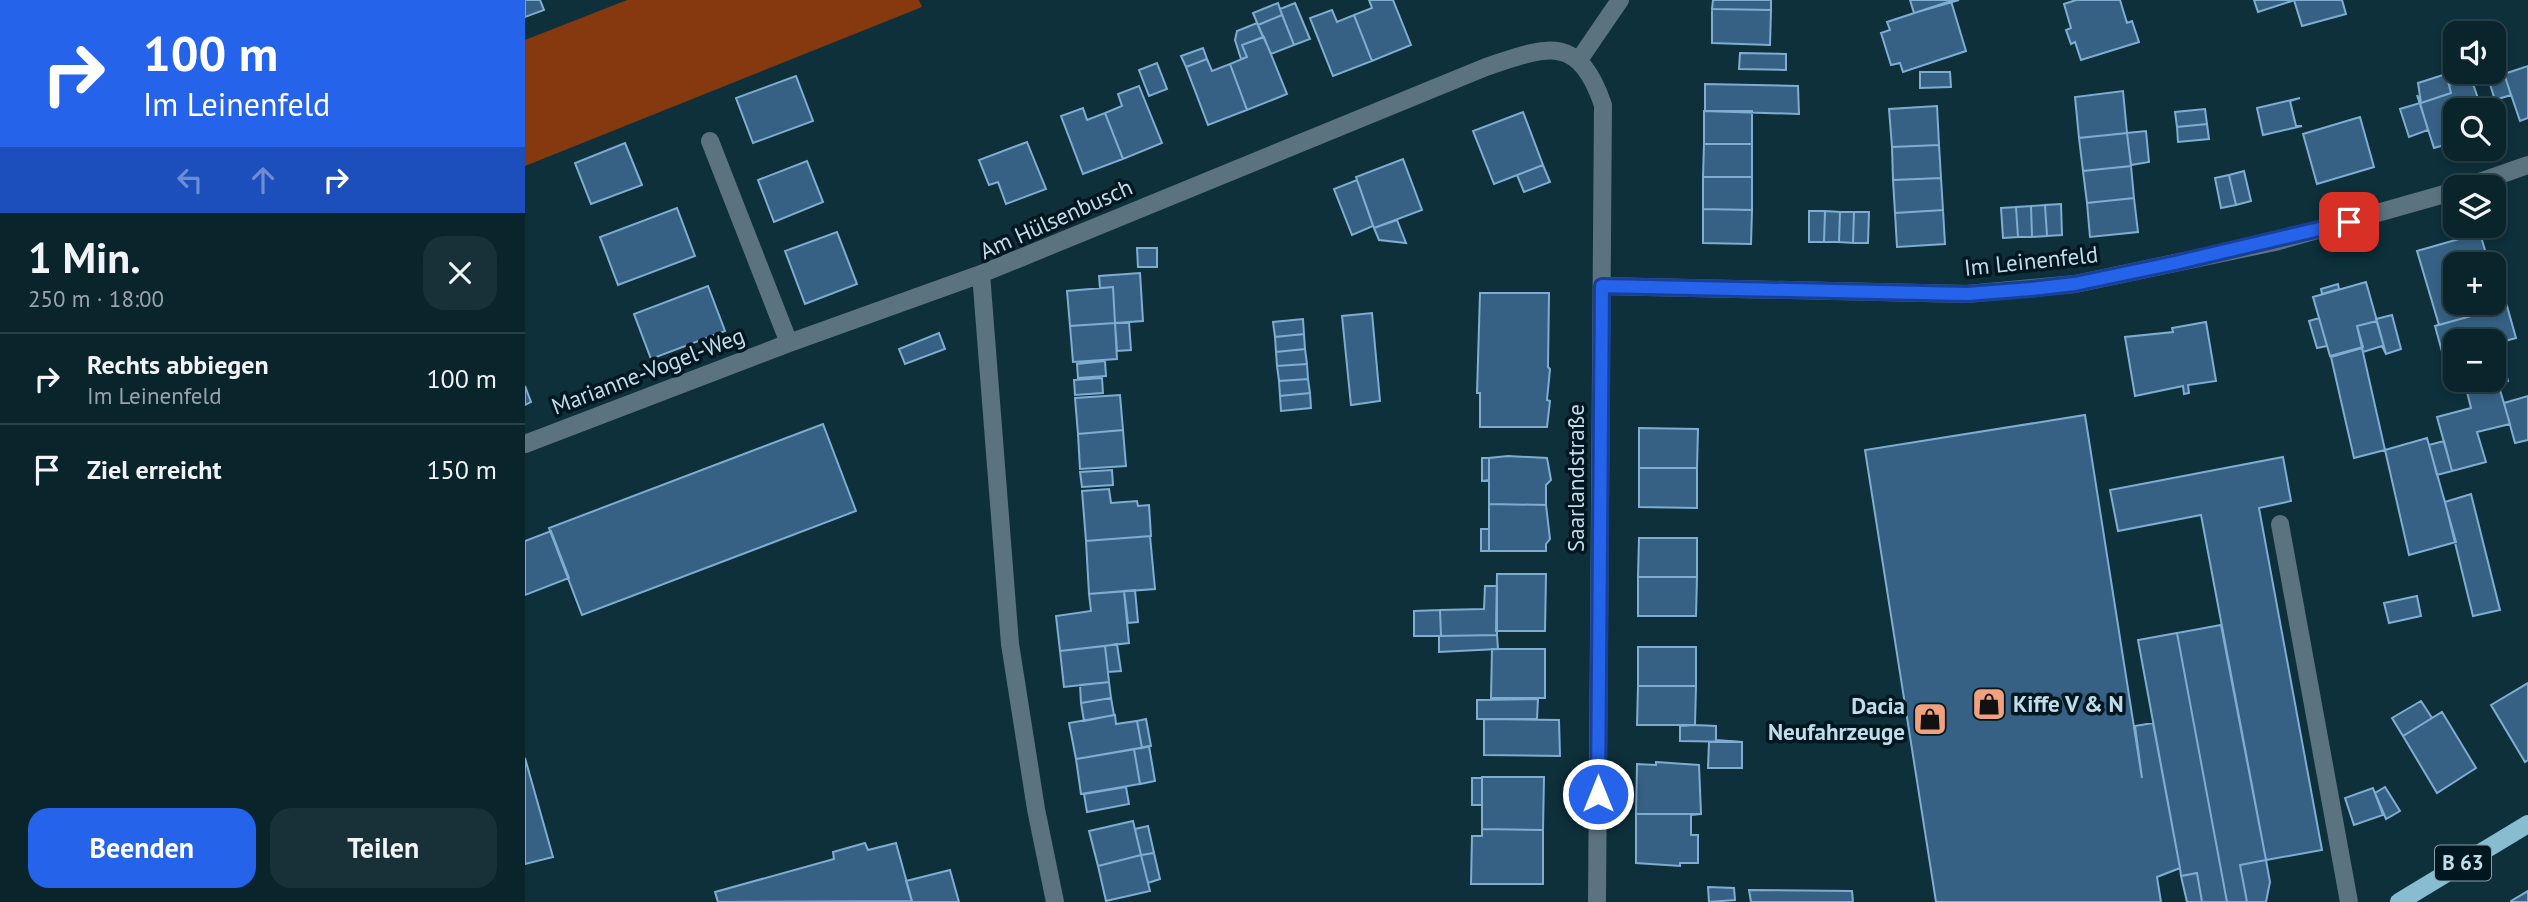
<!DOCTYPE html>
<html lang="de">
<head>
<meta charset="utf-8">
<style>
	:root { --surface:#0a242c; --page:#183038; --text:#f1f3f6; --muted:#99a4a9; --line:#2a4148; --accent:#2563eb }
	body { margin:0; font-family:"PT Sans",sans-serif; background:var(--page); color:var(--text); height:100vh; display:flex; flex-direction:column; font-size:26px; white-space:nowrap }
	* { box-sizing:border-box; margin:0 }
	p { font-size:23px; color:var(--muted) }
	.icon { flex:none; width:38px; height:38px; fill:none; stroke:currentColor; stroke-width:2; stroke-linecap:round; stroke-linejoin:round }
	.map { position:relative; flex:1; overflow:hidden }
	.drawer { display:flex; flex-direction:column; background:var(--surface); width:525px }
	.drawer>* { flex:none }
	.hud { background:#2563eb; color:#fff; overflow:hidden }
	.controls { position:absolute; left:1918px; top:21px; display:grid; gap:14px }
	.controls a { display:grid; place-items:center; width:63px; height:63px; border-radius:14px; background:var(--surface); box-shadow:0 4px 10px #0003,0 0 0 2px var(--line); font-size:35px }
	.pin { position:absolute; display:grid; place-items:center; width:60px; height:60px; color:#fff; margin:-30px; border-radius:14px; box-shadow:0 4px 10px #0006 }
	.me { position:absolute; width:77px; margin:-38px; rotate:0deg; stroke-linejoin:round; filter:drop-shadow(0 0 5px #0008) }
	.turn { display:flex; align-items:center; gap:24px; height:147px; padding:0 28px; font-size:32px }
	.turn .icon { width:91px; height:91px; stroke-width:2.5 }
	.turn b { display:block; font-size:49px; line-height:60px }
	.lanes { display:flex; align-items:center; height:66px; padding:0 28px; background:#0003; justify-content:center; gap:35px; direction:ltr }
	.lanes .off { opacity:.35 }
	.round { display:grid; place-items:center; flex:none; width:74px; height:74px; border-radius:21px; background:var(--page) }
	.overview { display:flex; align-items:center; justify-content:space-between; height:119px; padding:0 28px }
	h1 { font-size:42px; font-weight:700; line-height:52px }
	.action { display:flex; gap:14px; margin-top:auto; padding:14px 28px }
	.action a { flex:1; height:80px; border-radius:21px; background:var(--accent); color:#fff; font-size:28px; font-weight:700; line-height:80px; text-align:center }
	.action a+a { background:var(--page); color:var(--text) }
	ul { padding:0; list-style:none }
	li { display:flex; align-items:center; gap:21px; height:91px; padding:0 28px; border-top:2px solid var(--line) }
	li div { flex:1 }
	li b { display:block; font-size:26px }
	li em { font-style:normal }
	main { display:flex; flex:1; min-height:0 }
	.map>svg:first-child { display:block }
	.green { fill:#86390f }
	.building { fill:#366184; stroke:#7fadd2; stroke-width:2; fill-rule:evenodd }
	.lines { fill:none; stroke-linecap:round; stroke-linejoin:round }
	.minor { stroke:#5b737e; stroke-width:18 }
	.major { stroke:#87bcd1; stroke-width:18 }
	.route-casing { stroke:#184099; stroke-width:18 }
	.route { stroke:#2563eb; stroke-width:12 }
	.labels { text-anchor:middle; stroke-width:7; stroke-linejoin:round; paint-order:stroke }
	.shield { fill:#001720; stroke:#86a2ad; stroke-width:2 }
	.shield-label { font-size:21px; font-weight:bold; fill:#bfddea }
	.street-label { font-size:23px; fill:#bfddea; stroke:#001720 }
	.poi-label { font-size:23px; font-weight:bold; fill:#bfddea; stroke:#001720; text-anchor:start }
</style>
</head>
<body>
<main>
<section class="drawer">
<div class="hud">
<div class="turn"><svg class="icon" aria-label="right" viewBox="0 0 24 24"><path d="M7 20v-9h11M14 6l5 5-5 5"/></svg><div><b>100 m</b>Im Leinenfeld</div></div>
<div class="lanes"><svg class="icon off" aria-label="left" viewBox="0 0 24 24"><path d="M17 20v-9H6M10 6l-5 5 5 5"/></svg><svg class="icon off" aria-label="ahead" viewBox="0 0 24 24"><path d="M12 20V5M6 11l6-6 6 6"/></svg><svg class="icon" aria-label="right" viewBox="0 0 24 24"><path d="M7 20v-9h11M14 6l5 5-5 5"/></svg></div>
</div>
<div class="overview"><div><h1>1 Min.</h1><p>250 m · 18:00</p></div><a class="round"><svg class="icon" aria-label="close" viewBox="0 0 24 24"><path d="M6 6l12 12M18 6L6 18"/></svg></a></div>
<ul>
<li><svg class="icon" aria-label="right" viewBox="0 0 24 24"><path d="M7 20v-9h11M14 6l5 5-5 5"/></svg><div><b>Rechts abbiegen</b><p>Im Leinenfeld</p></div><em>100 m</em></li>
<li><svg class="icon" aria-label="arrive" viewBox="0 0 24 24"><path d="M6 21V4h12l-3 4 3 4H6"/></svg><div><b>Ziel erreicht</b></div><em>150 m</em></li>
</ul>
<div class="action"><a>Beenden</a><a>Teilen</a></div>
</section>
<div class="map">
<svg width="2003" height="902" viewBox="0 0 2003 902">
	<rect width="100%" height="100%" fill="#0d303b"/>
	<path class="green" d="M102,0H394L397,7L0,166V40Z"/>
	<path class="building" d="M0,0H15L19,10L0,17Z
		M844,0H868L886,45L847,61L829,15L847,8Z
		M1188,0H1246V10L1187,9Z
		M1385,0H1434L1389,13Z
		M1551,0H1595L1602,23L1607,21L1614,42L1556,60L1550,42L1546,44L1541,30L1546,28L1539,4Z
		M1729,0H1770L1733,12Z
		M1769,0H1817L1821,14L1777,26Z
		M1426,1L1441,51L1378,72L1375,63L1366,65L1356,33L1365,30L1362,22Z
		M753,3L757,15L733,25L728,13Z
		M770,3L785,39L769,45L755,9Z
		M1187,9L1246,10L1245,45L1187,43Z
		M807,10L812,22L829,15L847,61L808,76L785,18Z
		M757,15L769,45L746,54L733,25Z
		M732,23L738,37L717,45L722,57L716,59L710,40L712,31Z
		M739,37L762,94L722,110L705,64L722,57L717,45Z
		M1969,41L1977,67L1969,70Z
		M678,48L682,59L661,67L656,56Z
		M1215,53L1261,54V70L1214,69Z
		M682,59L687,71L705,64L722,110L683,125L661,67Z
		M632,63L642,89L624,96L614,70Z
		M2003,66V118L1995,121L1979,74Z
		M1977,67L1986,95L1970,100L1961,72Z
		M1395,72H1425L1426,87L1395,88Z
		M1921,74L1926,93L1896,103L1893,83Z
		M271,76L288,121L228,143L211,98Z
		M1946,78L1957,110H1930V142L1909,148L1892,95L1896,103L1926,93L1924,85Z
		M1180,84L1273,86L1274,114L1180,111Z
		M614,86L637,143L598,159L580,113L597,106L593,94Z
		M1598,91L1602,133L1554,138L1550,97Z
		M1775,98L1765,101L1771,126H1777L1738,135L1732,108Z
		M1895,103L1903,130L1884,137L1875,109Z
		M1412,106L1414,145L1367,147L1364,109Z
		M558,108L562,120L580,113L598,159L558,174L536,116Z
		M1680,109L1682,124L1652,127L1650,112Z
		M1179,111H1227V144H1179Z
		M998,112L1018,165L969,184L948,131Z
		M1835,117L1849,167L1792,184L1778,134Z
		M1682,124L1684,139L1653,142L1652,127Z
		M1621,131L1624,162L1606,165L1602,133Z
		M1602,133L1606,166L1558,171L1554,138Z
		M502,142L521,189L481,204L473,182L464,185L454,160Z
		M100,143L117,185L66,204L50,163Z
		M1179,144H1227V177H1178Z
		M1414,145L1416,178L1368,180L1367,147Z
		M878,159L897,210L849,228L831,177Z
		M282,161L298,202L249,222L233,180Z
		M1018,165L1025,182L999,192L992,175Z
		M1606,166L1609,198L1562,203L1558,171Z
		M1719,171L1726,201L1711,205L1704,175Z
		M1704,175L1711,205L1696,208L1690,178Z
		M1178,177H1227V210L1178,209Z
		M1416,178L1418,210L1370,213L1368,180Z
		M832,180L848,226L827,235L809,189Z
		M1609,198L1613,232L1565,237L1562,203Z
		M1536,204L1537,235L1522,236L1520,205Z
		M1520,205L1522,236L1507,237L1506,206Z
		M1506,206L1507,237H1493L1491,207Z
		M1491,207L1493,237L1478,238L1476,208Z
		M152,208L170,256L93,285L75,237Z
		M1178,209L1227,210L1226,244L1178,243Z
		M1418,210L1420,244L1372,247L1370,213Z
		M1284,211H1300L1299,242H1284Z
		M1300,211L1315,212L1314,242H1299Z
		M1315,212H1329L1328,243L1314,242Z
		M1329,212H1344L1343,243H1328Z
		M872,220L881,243L854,240L849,228Z
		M312,232L332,284L280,304L260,251Z
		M1955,233L1964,264L1970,262L1982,306L1914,325L1892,251ZM1930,264H1969V303H1930Z
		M612,248H632V267H613Z
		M615,273L618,321L590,323L588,287L575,288L574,276Z
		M1841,282L1852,321L1832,326L1838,347L1805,356L1788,297Z
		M1813,284L1814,289L1797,294L1796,289Z
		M183,286L200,331L126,359L109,314Z
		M588,287L590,323L545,326L542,291Z
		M955,293H1024L1023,367L1025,369L1022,400L1025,401L1022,427H955V393H952Z
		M1982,306L1991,338L1973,343L1979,366L1969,369V341H1930V380L1925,381L1910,326Z
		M847,313L855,401L826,405L817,316Z
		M1867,315L1876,349L1861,354L1851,319Z
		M1794,318L1802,346L1792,348L1784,321Z
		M778,319L779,334L750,337L748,322Z
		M1852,321L1861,354L1857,346L1838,352L1832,326Z
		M604,322L606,350L592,351L590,323Z
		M1681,322L1691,381L1663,385L1664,393L1659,394L1658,386L1610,396L1600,337L1648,332L1647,328Z
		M590,323L592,359L548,362L545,326Z
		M414,333L420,349L380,364L374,349Z
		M779,334L780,349L751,352L750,337Z
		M1837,348L1860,450L1829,458L1806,357Z
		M780,349L782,364L752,366L751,352Z
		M580,361L581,376L553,378L552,364Z
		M782,364L783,379L754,381L752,366Z
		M1979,366L1983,381L1942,392L1939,380H1969V369Z
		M577,378L578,393L550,395L549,380Z
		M783,379L785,393L755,396L754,381Z
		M1973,383L1985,424L1952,432L1961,462L1927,471L1912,417L1946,408L1942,392Z
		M0,386L6,402L0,405Z
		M785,393L786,408L756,411L755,396Z
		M595,395L598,430L553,434L550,398Z
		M2003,396V440L1990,443L1979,403Z
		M1560,415L1617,778L1610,726L1628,723L1655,868L1632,877L1636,902H1411L1340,450Z
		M298,424L331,511L57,615L24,528Z
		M1114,428L1173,429L1172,468H1114Z
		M598,430L601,466L555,469L553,434Z
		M1902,438L1931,542L1884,555L1860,450Z
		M1919,441L1927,471L1912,475L1904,445Z
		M983,456L1022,458L1026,480L1021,485V505L964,504V458Z
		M1758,457L1766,501L1734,508L1797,850L1741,860L1676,515L1593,531L1585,490Z
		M957,458H964V480L957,481Z
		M1114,468H1172V508L1114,507Z
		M587,470L588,485L557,487L555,472Z
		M584,489L586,503L612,501L613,506L624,505L626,536L561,541L557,491Z
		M1946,494L1975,610L1948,616L1920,502Z
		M964,504L1021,505L1025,539L1021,544V551H964Z
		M956,529H964V551H956Z
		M26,531L44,578L0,595V541Z
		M625,536L630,589L564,594L561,541Z
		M1114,538H1172V577H1113Z
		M972,574H1021L1020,631H971Z
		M1113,577H1172L1171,616H1113Z
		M960,586H972V635L916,636L915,610L959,609Z
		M610,590L613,622L603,623L599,591Z
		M599,591L604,643L535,651L531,616L566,611L564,594Z
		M1892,596L1896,616L1864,623L1859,603Z
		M915,610L916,636H889V611Z
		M1696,625L1741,860L1715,865L1722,902H1702L1652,633Z
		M1652,633L1702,902H1677L1672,873L1656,876L1655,868L1613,640Z
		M972,635L973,649L914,652V636Z
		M592,644L596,671L583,672L580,646Z
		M580,646L584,682L539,687L535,651Z
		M1113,647H1171V686H1113Z
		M967,649H1020V698H966Z
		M584,682L586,698L556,703L555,685Z
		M2003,683V760L2000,762L1966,705Z
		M1113,686H1171L1170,725H1112Z
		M586,698L589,715L559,721L556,703Z
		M1013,699L1012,719H952V700Z
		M1896,701L1907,718L1878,736L1867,718Z
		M1917,712L1951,768L1912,793L1878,736Z
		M590,715L591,724L612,721L617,748L551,759L544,723Z
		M621,719L626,746L617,748L612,721Z
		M959,719L1034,720L1035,756L959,755Z
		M1170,725L1191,726V740L1217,742L1155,741V726Z
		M1184,742H1217V768H1183Z
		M624,746L630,781L615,784L609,749Z
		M609,749L615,784L556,794L551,759Z
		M0,758L28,857L0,864Z
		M1131,762L1174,765L1176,814H1111L1112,764L1131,765Z
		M957,777H1019L1018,830L957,829Z
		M947,778H957V805H947Z
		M601,787L604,804L562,812L559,794Z
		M1860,787L1875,811L1861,819L1850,793Z
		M1848,788L1858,815L1829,825L1820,798Z
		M1111,814H1176L1166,815V835H1173V863H1155V866L1111,863Z
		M608,821L616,855L573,866L564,831Z
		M623,826L629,853L616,855L610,829Z
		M957,829L1018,830V884H946L947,836H957Z
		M340,843L343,850L371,843L387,901L193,902L190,892L309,859L308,852Z
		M629,853L635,879L623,883L616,855Z
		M616,855L625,891L581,901L573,866Z
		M1741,860L1745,882L1741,902H1722L1715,865Z
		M425,870L434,902H387L381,881Z
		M1672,873L1677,902H1662L1656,876Z
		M1183,887L1209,888L1210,900L1184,902Z
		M1224,890L1327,891L1328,902H1226Z
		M2003,891V902H1986V901Z"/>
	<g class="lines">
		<path class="minor" d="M1054,60L1095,0
			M185,141L264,343
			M1940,187L2003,165
			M1077,286L1442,294L1550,284L1750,242L1930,191
			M0,444L264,343L456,274
			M1755,524L1824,902
			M530,902L511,809L485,644L456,274L961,67C1021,47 1053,32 1078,105L1072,902"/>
		<path class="major" d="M1874,902L2003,824"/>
	</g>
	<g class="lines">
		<g class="route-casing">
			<path id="route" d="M1073,794L1077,286L1442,294L1506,289L1550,284L1650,263L1824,222"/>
		</g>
		<use href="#route" class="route"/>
	</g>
	<defs>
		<g id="shop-square" transform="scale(1.75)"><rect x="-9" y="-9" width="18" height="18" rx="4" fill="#f1a17d" stroke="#001720"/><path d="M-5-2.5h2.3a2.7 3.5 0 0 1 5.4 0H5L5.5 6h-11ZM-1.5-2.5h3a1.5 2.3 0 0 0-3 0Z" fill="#111"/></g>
	</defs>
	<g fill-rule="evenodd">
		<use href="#shop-square" x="1464" y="704"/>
		<use href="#shop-square" x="1405" y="719"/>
	</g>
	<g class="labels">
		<rect class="shield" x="1910" y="845.5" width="56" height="35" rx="5"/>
		<g class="shield-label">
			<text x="1938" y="870">B 63</text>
		</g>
		<g class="street-label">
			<text transform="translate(531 219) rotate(-24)" y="8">Am Hülsenbusch</text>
			<text transform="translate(1506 261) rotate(-6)" y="8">Im Leinenfeld</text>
			<text transform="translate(123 371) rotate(-21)" y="8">Marianne-Vogel-Weg</text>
			<text transform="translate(1051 478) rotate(-90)" y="8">Saarlandstraße</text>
		</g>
		<g class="poi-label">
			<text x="1488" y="712">Kiffe V &amp; N</text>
			<text x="1380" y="714" text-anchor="end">Dacia<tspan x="1380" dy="26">Neufahrzeuge</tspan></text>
		</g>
	</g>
</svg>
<div class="controls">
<a><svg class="icon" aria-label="sound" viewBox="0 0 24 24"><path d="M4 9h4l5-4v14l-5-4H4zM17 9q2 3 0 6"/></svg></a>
<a><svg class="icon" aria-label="search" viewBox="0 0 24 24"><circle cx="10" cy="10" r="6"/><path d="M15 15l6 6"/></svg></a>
<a><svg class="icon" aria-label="layers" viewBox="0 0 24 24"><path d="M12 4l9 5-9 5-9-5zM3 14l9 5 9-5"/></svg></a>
<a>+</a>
<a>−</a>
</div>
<div class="pin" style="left:1824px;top:222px;background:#d93025"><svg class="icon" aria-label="arrive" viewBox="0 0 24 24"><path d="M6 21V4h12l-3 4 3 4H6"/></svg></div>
<svg class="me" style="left:1073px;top:794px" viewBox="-20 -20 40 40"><circle r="17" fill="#2563eb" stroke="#fff" stroke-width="3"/><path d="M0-11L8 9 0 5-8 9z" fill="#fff"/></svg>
</div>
</main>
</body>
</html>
